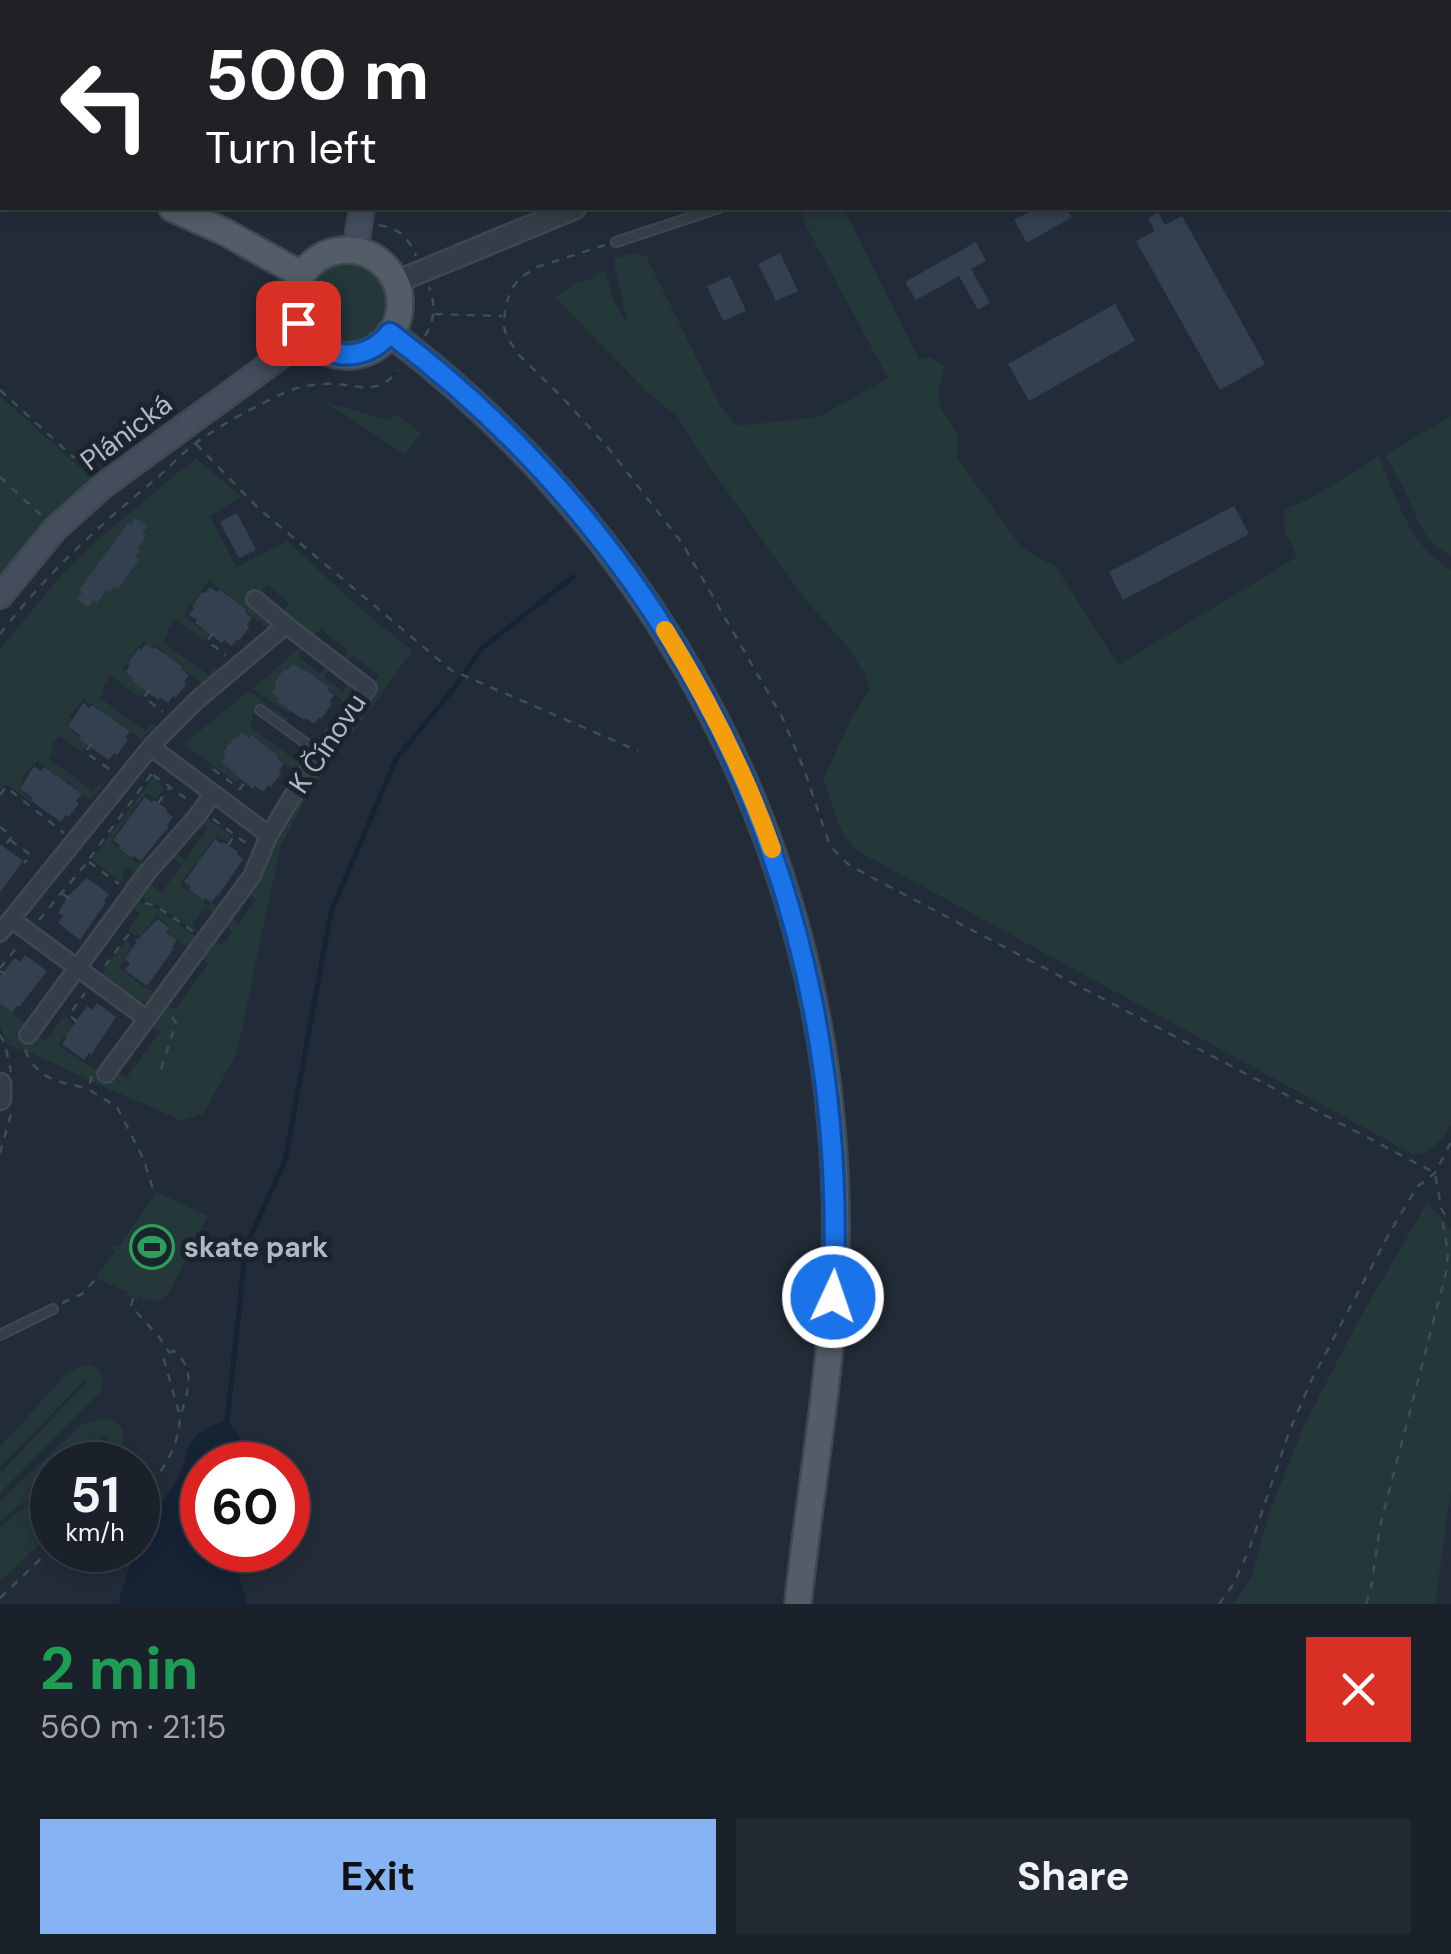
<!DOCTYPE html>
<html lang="en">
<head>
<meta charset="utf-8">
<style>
	:root { --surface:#1a212a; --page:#232932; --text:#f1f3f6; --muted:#9fa3a8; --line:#383e47; --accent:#86b3f3 }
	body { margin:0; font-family:"DM Sans",sans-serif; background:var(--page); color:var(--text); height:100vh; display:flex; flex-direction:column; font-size:38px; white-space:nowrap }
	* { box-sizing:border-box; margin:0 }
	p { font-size:32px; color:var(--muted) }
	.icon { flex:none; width:55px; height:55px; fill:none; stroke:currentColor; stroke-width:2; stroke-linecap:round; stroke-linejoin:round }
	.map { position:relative; height:1604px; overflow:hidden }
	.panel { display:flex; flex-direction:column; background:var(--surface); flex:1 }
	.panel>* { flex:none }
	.banner { position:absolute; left:0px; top:0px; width:1452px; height:210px; box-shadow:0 5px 15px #0003,0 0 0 2px var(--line); background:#202124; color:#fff; overflow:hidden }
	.speed { position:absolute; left:30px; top:1442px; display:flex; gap:20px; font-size:50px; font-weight:700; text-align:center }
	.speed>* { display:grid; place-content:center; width:130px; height:130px; border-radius:50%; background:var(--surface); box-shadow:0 5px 15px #0003,0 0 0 2px var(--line); line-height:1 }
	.speed small { font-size:25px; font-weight:400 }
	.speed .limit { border:15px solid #d22; background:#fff; color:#111 }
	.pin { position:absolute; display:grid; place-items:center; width:85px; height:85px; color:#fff; margin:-42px; border-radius:20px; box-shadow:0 5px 15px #0006 }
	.me { position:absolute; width:110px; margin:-55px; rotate:3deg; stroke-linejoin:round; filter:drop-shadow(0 0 8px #0008) }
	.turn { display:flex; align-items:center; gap:35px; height:210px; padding:0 40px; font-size:45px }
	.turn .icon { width:130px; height:130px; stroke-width:2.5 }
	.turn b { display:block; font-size:70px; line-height:85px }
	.round { display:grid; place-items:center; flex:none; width:105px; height:105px; border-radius:0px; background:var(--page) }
	.summary { display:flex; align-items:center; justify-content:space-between; height:170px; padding:0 40px }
	h1 { font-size:60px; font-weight:700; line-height:75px; color:#1e9e55 }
	.primary-button { display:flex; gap:20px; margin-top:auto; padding:20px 40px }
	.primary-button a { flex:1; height:115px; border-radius:0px; background:var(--accent); color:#111; font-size:40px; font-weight:700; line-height:115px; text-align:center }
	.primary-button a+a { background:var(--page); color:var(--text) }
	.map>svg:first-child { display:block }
	.green { fill:#243739 }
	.water { fill:#162335 }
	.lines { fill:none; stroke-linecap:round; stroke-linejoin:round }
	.stream { stroke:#162335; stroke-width:5 }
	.building { fill:#34404f }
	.service-casing { stroke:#3f4752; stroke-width:12 }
	.minor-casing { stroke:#3f4752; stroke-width:20 }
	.tertiary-casing { stroke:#3f4752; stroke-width:25 }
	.secondary-casing { stroke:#3f4752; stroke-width:28 }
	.primary-casing { stroke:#3f4752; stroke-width:30 }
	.path { stroke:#3c5051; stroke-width:2.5; stroke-dasharray:8 8; stroke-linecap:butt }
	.service { stroke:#353e48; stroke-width:8 }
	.minor { stroke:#353e48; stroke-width:15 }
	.tertiary { stroke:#353e48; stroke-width:20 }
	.secondary { stroke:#434d5b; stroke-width:22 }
	.primary { stroke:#535d68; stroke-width:25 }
	.route-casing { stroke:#114b97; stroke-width:25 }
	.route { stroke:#1a73e8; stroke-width:18 }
	.slow { stroke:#f59e0b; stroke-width:18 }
	.labels { text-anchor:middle; stroke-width:10; stroke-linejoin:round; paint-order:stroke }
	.street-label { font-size:28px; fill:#b0b8c5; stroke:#1b232d }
	.poi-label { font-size:28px; font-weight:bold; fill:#b0b8c5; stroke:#1b232d; text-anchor:start }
</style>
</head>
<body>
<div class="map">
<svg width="1451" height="1604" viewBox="0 0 1451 1604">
	<rect width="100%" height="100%" fill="#222c38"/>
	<path class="green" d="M803,208H843L919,360L931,357L945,367C942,377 937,391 939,401C944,423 964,426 957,458L1021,547L1056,567L1118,665L1297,557C1291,540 1279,528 1286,509L1315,496L1379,456C1396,499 1410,546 1451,570V1125C1442,1140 1432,1152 1414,1155L856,850L843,834L823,780L850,721L870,689L864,672L845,643L807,602L698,451L678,417L648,393L555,297L581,280L582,282L594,278L593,275L605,270L613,300L628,324L613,259L633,253L646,256L720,405L736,426L819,417L888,378L805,224L801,213Z
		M307 303a40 40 0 1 1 80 0a40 40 0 1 1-80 0Z
		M0,396L95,481L0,585Z
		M325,402L389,420L397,415L421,433L404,455Z
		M1451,416V556C1422,539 1421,526 1408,498C1401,483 1393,469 1385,455Z
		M196,458L241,497L210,516L236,567L288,541L347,597L412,651L309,793L280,847L237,1052L204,1113L181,1121C155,1107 128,1098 102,1086C70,1072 41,1055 8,1045L0,1027V1005L27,1024L36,1036L45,1042L64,1016L72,1022V1025L58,1045L101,1073L117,1072L126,1078L160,1032L154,1027L163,1014L160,1011L167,1004L175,1010L208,964L200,957L212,940L222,946L232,932L225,923L230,917L239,923L256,900L248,892L261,874L268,852L291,810L330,751L376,689L373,685L379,676L353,655L345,663L341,660L348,651L321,629L312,636L283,612L289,603L267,584L260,591H257L249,601L273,624L268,629L247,612L248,609L238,602L233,606L227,601L230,596L209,581L183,615L202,630L205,628L211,632L205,641L175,619L167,630L168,635L163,642L208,675L214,668L221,670L203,685L183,669L184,666L174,659L170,663L163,658L166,653L156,645L153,648L143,641L122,670L132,678L131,681L148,690L141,698L111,676L103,686L104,692L100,698L145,731L151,724L157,725L140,739L114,718L111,721L104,716L105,713L84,699L69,716L72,719L67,726L87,746L82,752L59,736L51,746L53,751L48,758L93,791L99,784H104L91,801L66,781L63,784L57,776L37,761L21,779L24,782L19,789L31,799L29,801L6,784L0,791V649L63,573L95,542Z
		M302,645L304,648L298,656L320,674L328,666L330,668L324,677L342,691L349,683L353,695L350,703L346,704L302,667L299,669L292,664L287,671L284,670L274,683L276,686L271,692L279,698L278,701L294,709L290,714L253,689Z
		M249,691L288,719L286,722L260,704L252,714L253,719L249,726L294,759L302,750L310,755L307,761L302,758L299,764L303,767L299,773H297L277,758L278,756L251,736L234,738L223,751L226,754L221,761L228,766L227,769L243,777L237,783L186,746L185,743Z
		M153,777L165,788L156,800L147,793L130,813L133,816L128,823L124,821L110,843L139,864L142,862L148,866L131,890L123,884L133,875L130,868L122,869L123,877L120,882L92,859Z
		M204,815L231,836L227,842L217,835L201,855L204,858L199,866L195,863L180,885L209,906L212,903L218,908L215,913L205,907L192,925L200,935L156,904L148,902L138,895L149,884L162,892L182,865L174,859V856L177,854L185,860L208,828L201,822Z
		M136,898L147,906L154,907L197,937L187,947L167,932L170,927L157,915L141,935H134L128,930L140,914L132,906Z
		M127,939L132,948L119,967L144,987L155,993L146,1002L137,1001L101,975Z
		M157,1192L208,1216L170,1291C161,1303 151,1303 139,1296L137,1300L127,1295L128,1292L95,1278L115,1252L112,1248L115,1244L119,1246Z
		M1427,1203L1451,1229V1491L1435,1604H1233L1251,1578L1269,1514L1303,1428L1357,1323Z
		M90,1365C104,1370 104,1380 100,1392L0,1493V1474L87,1381H84L0,1467V1447L67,1373L80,1366Z
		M103,1418C114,1420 120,1423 124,1433L121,1450L112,1465H77L106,1441L107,1438L104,1436L68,1465H52V1478L0,1522V1501L81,1425Z
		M52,1485V1532L0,1581V1527Z"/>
	<path class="water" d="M227,1421C242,1437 247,1443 244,1465H202V1550H237L239,1578L247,1604H119L120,1596L135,1550H138C142,1518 169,1500 181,1472C188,1456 183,1448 197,1435C206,1427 216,1424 227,1421Z"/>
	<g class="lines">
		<path class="stream" d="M227,1421L246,1246L285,1161L331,912L396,759L455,687L481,649L573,577"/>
	</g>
	<path class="building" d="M1037,208H1066L1072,217L1027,243L1014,220Z
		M1158,212L1165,225L1182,216L1265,364L1220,390L1136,241L1155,231L1148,218Z
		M976,242L986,261L971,269L990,303L978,310L959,276L916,300L905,282Z
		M780,253L798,291L776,301L758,264Z
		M730,276L746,311L723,321L707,286Z
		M1115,304L1135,341L1029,401L1008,364Z
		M1234,506L1249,534L1123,600L1109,572Z
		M237,513L256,550L239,558L220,522Z
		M136,518L148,527L142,533L146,536L137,549L140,551L135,557L139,560L118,589L114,586L109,592L106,590L97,603L93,600L88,607L77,599L82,592L79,590L128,523L131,525Z
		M210,587L217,592L219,589L242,606L247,610L245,612L252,618L247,625L250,626L239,641L237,639L232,646L224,640L222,643L195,623L197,620L189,615L194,608L192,606L202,592L205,593Z
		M146,644L154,649L155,647L183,667L181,669L189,675L184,682L186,684L176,698L173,696L168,703L160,698L158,700L131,680L133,678L125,672L130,665L128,663L139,648L141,650Z
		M292,664L308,672L329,687L327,690L334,695L329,702L332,704L321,719L319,717L314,724L306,718L304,720L277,701L279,698L271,692L276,686L274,684L284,669L287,671Z
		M83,703L89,708L92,705L130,731L125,738L128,740L117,755L114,753L109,760L79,739L81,736L68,726Z
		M241,732L249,738L251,735L278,756L277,758L284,764L279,771L281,773L271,787L268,785L263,792L255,786L253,789L238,777L221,761L226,754L223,752L234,738L236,739Z
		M34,766L41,771L44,767L82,794L76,801L79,803L69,817L66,815L61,822L31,801L33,798L20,789Z
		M145,797L152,803L154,800L168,810L166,812L173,817L167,825L169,826L141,861L134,856L132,858L118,848L120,845L113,840Z
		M215,839L222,844L224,842L238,852L237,854L243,859L218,896L217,895L211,903L205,898L203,900L189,890L191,887L184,882Z
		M0,844L23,861L0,892Z
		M87,878L109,894L104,901L106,902L80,940L58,923L63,916L58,913L67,897Z
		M158,919L169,928L166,932L177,940L172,947L174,948L147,986L125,970L130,963L125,959L141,936Z
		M25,955L47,971L19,1007L17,1006L12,1013L0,1004V976L15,958L20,962Z
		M97,1003L116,1017L91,1055L89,1053L84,1060L62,1044L67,1037L65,1036L87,1006L92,1010Z"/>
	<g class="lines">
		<g class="service-casing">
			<path id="service" d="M616,242L719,208
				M260,710L321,754
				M0,1335L53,1309"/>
		</g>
		<g class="minor-casing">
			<path id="minor" d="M269,835L306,774L368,688L286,625
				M11,919L147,1019
				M0,933L153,744L196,701L286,625L255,599
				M28,1035L147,873L197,816L213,794
				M106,1074L252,876L269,835L151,747"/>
		</g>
		<g class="tertiary-casing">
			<path id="tertiary" d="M1304,2L1309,0
				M396,282L575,208
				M0,1084V1099"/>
		</g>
		<g class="secondary-casing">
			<path id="secondary" d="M434,2L436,0
				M355,250L362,208
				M0,596L55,529L103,486L307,337"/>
		</g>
		<g class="primary-casing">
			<path id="primary" d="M0,149L2,150
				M172,208L225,232L302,275
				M294 303a53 53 0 1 1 106 0a53 53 0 1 1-106 0Z
				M390,333C673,548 836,872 836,1228C836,1353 811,1479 798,1604"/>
		</g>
		<path class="path" d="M379,225C400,229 408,237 416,256
			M605,245L537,267L520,278L513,287L505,306L504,327L507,337L519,355L562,397L609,449L682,543L782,717L805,772L828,840L834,850L848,864L871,877L1435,1173
			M435,314L502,316
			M425,336C435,320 436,305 429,287
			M0,390L73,457C112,460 136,413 170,413
			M196,444L258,508L451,670L638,751
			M87,458L95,471
			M0,477L43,517
			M213,633L207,641L226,655
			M0,634C44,577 95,529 151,483C167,470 181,454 197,442C224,423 254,407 284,393C300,386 318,383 336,384C363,386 379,395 398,370
			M150,690L144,697L163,712
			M92,744L85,752L112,771
			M213,769L240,789L246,780
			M153,775L191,802
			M0,795L6,787L64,833
			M158,803L169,788
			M213,819L247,844
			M0,827L12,836L5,846
			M10,840L31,855L24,863
			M228,845L235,835
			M89,862L119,884
			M63,894L70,899
			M145,903L156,906L194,932
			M39,920L84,866L156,768
			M105,966L128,935L137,941
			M0,968L18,946
			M0,971L5,974
			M77,1022L69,1015L85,993
			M0,1035L5,1044L11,1072
			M25,1050C38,1080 58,1082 87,1088
			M161,1069L176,1023L171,1015
			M92,1076L88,1089L117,1107L143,1158L155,1195
			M0,1153L11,1114
			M133,1298L131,1306L159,1337L169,1352
			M62,1303L82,1294L97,1278
			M138,1494C159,1479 175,1453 179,1427C180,1421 180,1416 182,1411C189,1387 195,1369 174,1351L166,1353L164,1360L180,1416
			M0,1598L52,1548
			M1219,1604L1234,1583L1250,1547L1289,1432L1311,1381L1390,1232L1417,1187L1435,1173L1451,1142
			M1366,1604L1371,1588L1380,1526L1446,1273L1448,1252L1443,1225L1445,1215L1441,1208L1435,1173"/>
		<use href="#service" class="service"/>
		<use href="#minor" class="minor"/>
		<use href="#tertiary" class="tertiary"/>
		<use href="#secondary" class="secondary"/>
		<use href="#primary" class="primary"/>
	</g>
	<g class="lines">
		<g class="route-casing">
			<path id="route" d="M298,323C318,360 363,366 390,333C697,564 853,916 833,1297"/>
		</g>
		<use href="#route" class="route"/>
		<path class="slow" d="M665,630C708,700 745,772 772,849"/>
	</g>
	<defs>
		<g id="stadium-ring" transform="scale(2.25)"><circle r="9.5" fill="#1b232d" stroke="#2e9e5b" stroke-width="1.5"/><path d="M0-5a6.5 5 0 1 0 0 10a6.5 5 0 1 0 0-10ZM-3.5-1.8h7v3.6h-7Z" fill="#2e9e5b"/></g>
	</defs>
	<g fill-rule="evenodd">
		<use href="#stadium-ring" x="152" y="1247"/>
	</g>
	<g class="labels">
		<g class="street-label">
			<text transform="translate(126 432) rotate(-37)" y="10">Plánická</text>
			<text transform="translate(327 743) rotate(-56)" y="10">K Čínovu</text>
		</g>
		<g class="poi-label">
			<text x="184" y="1257">skate park</text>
		</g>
	</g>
</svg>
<div class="speed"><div>51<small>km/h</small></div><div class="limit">60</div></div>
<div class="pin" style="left:298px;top:323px;background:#d93025"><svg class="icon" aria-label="arrive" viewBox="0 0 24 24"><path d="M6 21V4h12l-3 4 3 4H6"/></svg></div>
<svg class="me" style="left:833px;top:1297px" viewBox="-20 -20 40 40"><circle r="17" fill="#1a73e8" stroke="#fff" stroke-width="3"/><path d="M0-11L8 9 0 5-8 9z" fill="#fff"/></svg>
<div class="banner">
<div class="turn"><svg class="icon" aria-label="left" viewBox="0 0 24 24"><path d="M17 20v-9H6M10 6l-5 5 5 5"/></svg><div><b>500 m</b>Turn left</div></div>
</div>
</div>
<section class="panel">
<div class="summary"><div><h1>2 min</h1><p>560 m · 21:15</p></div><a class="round" style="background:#d93025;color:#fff"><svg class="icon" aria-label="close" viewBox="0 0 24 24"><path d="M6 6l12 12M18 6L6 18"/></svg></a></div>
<div class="primary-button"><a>Exit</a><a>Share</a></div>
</section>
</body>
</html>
